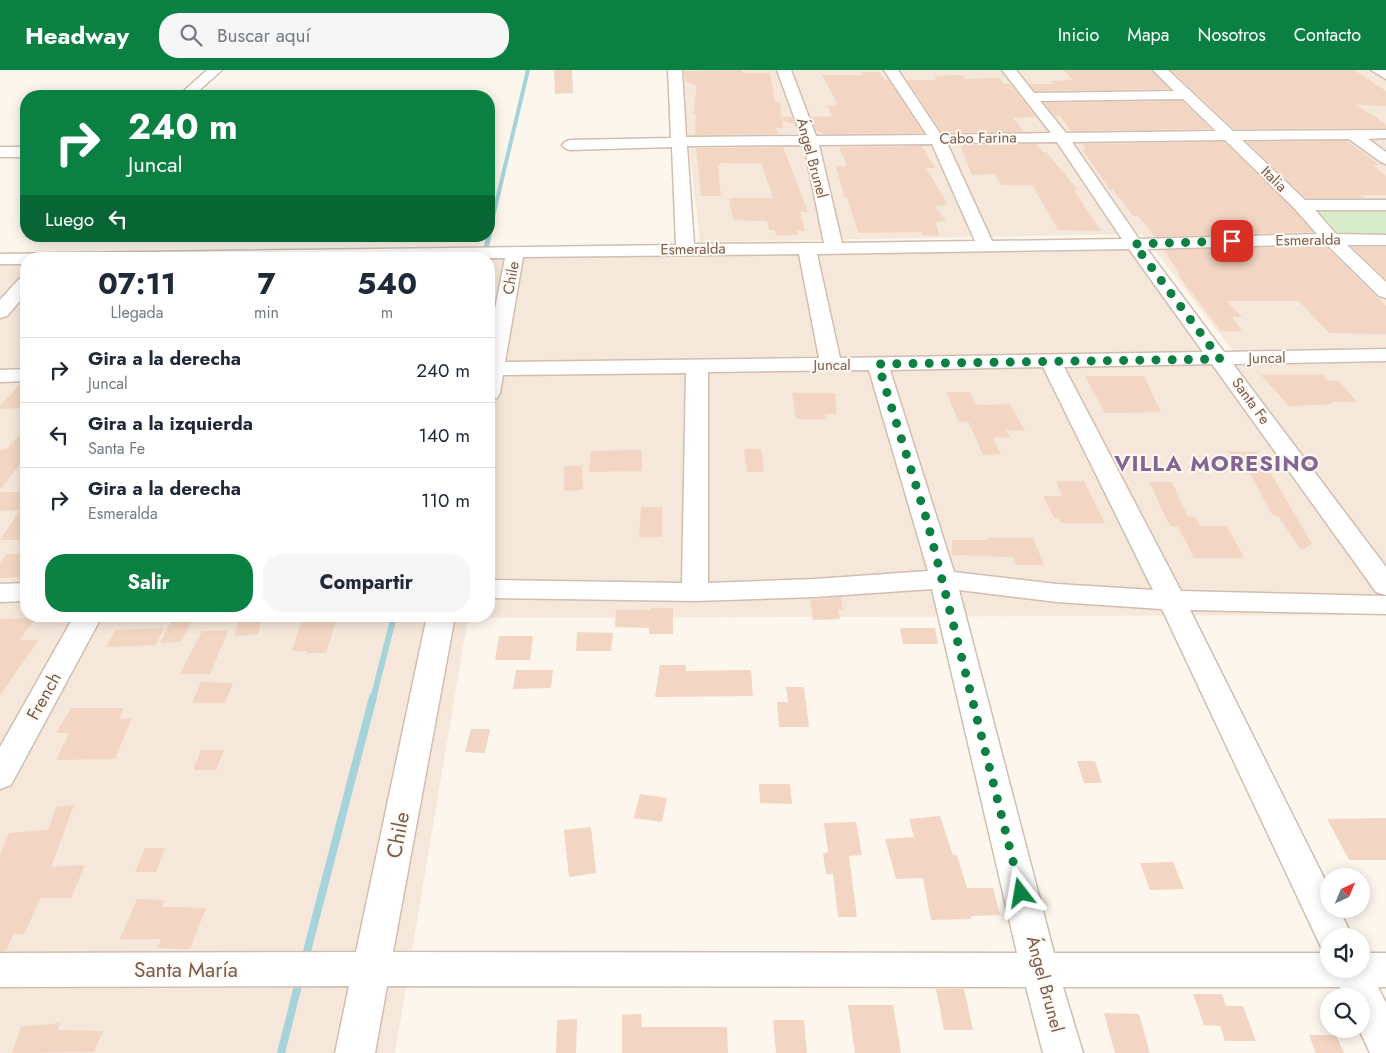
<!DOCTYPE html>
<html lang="es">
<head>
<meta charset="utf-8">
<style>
	:root { --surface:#fff; --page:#f6f6f7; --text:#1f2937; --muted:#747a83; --line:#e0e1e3; --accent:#0b8043 }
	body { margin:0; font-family:Jost,sans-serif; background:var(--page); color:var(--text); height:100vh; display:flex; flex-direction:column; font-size:19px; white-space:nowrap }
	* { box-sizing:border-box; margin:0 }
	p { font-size:16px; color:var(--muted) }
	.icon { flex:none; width:28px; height:28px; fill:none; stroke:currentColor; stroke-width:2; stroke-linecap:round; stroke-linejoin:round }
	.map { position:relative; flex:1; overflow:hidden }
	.side { position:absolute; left:20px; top:182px; width:475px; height:370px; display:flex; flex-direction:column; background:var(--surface); border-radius:20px; box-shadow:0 2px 12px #0003 }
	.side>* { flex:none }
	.hud { position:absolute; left:20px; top:20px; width:475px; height:152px; border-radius:20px; box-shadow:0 2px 12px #0003; background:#0b8043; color:#fff; overflow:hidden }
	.needle { width:32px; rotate:44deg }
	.controls { position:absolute; left:1320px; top:798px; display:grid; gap:10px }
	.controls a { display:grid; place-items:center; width:50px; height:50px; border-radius:50%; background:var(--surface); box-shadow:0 2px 12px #0003; font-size:25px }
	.pin { position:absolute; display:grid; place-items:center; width:42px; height:42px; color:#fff; margin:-21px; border-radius:10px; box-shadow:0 2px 8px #0006 }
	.me { position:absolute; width:55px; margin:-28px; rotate:346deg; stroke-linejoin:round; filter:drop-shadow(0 0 4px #0008) }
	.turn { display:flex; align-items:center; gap:18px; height:105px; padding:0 25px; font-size:22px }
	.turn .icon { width:65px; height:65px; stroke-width:2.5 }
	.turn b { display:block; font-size:35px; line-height:42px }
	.then { display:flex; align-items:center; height:48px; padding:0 25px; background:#0003; gap:10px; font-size:19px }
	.eta { display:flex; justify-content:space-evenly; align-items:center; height:85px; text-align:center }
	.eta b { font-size:30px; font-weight:700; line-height:35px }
	.primary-button { display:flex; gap:10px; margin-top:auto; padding:10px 25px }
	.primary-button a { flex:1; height:58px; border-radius:20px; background:var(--accent); color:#fff; font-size:20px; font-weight:700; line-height:58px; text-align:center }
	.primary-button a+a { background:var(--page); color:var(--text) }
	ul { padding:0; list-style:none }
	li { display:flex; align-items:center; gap:15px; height:65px; padding:0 25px; border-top:1px solid var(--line) }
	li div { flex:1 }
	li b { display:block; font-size:19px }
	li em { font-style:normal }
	header { display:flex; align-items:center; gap:30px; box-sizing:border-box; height:70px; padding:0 25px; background:var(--accent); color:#fff }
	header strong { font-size:24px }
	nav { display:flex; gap:28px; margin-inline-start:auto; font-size:18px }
	.search { width:350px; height:45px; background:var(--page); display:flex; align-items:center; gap:12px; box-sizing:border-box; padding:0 18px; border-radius:20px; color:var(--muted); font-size:19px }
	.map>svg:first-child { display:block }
	.residential { fill:#f5e8da; fill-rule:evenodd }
	.green { fill:#d8ecc9 }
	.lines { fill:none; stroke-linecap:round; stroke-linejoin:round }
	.stream-far3 { stroke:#a5d3da; stroke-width:4 }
	.stream-far2 { stroke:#a5d3da; stroke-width:5 }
	.stream-far1 { stroke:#a5d3da; stroke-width:6 }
	.stream { stroke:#a5d3da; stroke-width:8 }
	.building { fill:#f3d5c3 }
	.minor-casing { stroke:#d1beb0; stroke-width:3 }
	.minor { fill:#fff; fill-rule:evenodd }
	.route { stroke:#0b8043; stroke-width:9; stroke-dasharray:0 16.2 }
	.labels { text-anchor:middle; stroke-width:4; stroke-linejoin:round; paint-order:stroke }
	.far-street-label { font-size:15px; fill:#7a5c4d; stroke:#fffaf3 }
	.street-label { font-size:18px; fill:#7a5c4d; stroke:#fffaf3 }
	.near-street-label { font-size:21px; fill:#7a5c4d; stroke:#fffaf3 }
	.district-label { font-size:22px; font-weight:bold; letter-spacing:1px; fill:#846695; stroke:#fffaf3 }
</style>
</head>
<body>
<header>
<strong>Headway</strong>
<div class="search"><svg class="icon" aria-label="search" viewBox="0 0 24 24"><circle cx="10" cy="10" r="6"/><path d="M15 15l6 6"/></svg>Buscar aquí</div>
<nav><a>Inicio</a><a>Mapa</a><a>Nosotros</a><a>Contacto</a></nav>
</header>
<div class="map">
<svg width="1386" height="983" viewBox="0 0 1386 983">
	<rect width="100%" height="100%" fill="#fdf6ec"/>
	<path class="residential" d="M680,0H1386V279L1233,281L1142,164L700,172Z
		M1134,174L1220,289L1386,285V545L468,548L395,983H0V189ZM26,189H489V546H26Z"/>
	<path class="green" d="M1386,138V167H1343L1315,139Z"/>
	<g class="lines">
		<path class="stream-far3" d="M491,155L528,0"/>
		<path class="stream-far2" d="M489,165L492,154
			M483,189L489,166"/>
		<path class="stream-far1" d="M373,629L394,546"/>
		<path class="stream" d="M305,889L373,627
			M281,983L300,908"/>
	</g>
	<path class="building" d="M554,0H572L573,23L555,24Z
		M742,0L743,3H770L775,32H780L782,50L783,47H792L795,54L782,51L783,58H776L778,64L695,65L696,44H693L697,16L685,11L684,1Z
		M1064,0H1151L1170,19L1035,21L1029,14H1054L1051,11L1072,10Z
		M1171,0H1354L1386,21V36L1356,35L1386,54V58L1234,59Z
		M862,2H880L884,10H889L924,63L826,64L816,61L811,47L832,46L828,36L838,35L822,5H863Z
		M963,5L966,9L999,8L1004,14H1010L1036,47L1013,48L1025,62L942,63L907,10H937L934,6Z
		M1182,31L1211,59L1071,61L1060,46H1055L1044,33Z
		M1347,71L1380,95H1373L1386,106V125H1361L1366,128H1306L1247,72Z
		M1224,72L1294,140L1313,162L1155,167L1138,146H1133L1113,120H1110L1082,79H1086L1082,74Z
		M1036,74L1043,82H1046L1078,120H1074L1101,161L1058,160L1032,115H1001L995,104L972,105L960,75Z
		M922,76L935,98H926L948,135L935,136L946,151L935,152L940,166L922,165L921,162L858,163L847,127H844L836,96H847L839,77Z
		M783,77L808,142H800L805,161H797L798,165H776L775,160H769L767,151L733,150L729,128H773L761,93H720L721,96H718L721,126H701L696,78Z
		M1325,176L1386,236V264L1329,263L1299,231H1227L1242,247H1232L1242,261H1221L1178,205H1180L1164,180Z
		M1352,177H1386V209Z
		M1261,305H1323L1328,311H1339L1357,332H1332L1333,334L1289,336Z
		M1085,306H1144L1161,342L1105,343Z
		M21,313H26V338L0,339V336Z
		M946,322H970L976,335L1010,334L1025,361L1006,360L1010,367L993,368L1001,384L983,385L968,351L959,352Z
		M792,323H835L837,344H825L826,349H796Z
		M26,358V386L0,420V380L7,379Z
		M744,379H761L764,402H747Z
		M642,380V401L589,402L591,381Z
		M1227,381L1257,382L1273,407L1312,474L1301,480L1278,446H1273L1250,404H1243Z
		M564,396H582L583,420L564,421Z
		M1056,411H1084L1105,453H1061L1060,449H1055L1043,426H1062Z
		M1149,412H1172L1188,447H1196L1200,456H1227L1244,488H1194L1178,457L1170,456Z
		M0,422H26V470H0L20,440L0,441Z
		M641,437H662V467H639Z
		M987,468H1033L1044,495H1016L1013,487L952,485V470H987Z
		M6,484H26V507L0,508V493Z
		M841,527L843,539H838L840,549L813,550L810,530Z
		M650,538H673V564H649V558L615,557L616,540H650Z
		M240,546H263L258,564L235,566Z
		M303,546H322L321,551H336L326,583H306L307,581H292Z
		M173,547H194L181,572L160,573Z
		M36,548L20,570H39L0,625V549Z
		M164,558L156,575L106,577L115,560Z
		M900,558H935L938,574H903Z
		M202,561H228L210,604H180Z
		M577,562L613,563L611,581H576Z
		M499,566H533L530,590H495Z
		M660,595H686V601L751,600L753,626L655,627Z
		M516,600H553L551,618L513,619Z
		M201,612L233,613L225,633H192Z
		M786,617H804L809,657H779L777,632H788Z
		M71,638H124L119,649L132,648L115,689L56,690L69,663H56Z
		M471,659H490L485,683L465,682Z
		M201,680H224L216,700H193Z
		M1077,691H1095L1102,713H1084Z
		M759,714H790L792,734L760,733Z
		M640,724L667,728L662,752L634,748Z
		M74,735L51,797L85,795L71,828H41L24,864H14L6,881H0V785L9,763L48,760L56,737Z
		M940,746L953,785H957L967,818H993L1000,845L971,846V849L931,850L923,808L896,809L885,769L914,767L909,749Z
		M1386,748V790H1349L1327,749Z
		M856,752L862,785L849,786L857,847H838L833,804H826L823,783L828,782L824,753Z
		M591,757L596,803L569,807L564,760Z
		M145,778H165L156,802H135Z
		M1173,792L1184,819L1150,820L1140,793Z
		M137,829L165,830L162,837L206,838L190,879L157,878L161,869H120Z
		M936,919H964L973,960H944Z
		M1193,924H1222L1226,936H1243L1256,971H1225L1220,956L1204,955Z
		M848,935H893L901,983H855Z
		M1104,943L1139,944L1150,983H1115Z
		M641,944L642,957H727L728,983H622V945Z
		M577,949L576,983H556L557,950Z
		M773,950H804L807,983H776Z
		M60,953L58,960L103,961L94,982L12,983L21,957Z
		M1309,965H1336L1344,983H1316Z"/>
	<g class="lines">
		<g class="minor-casing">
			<path id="minor" d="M207,0H222L193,26H178Z
				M668,0H682L686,67L801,66L777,0H791L816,66L927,65L884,0H898L941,65L1051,63L1002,0H1016L1034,23L1174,21L1153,0H1168L1233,61L1386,60V68L1368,69L1386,82V94L1381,92L1349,69L1242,70L1305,130H1386V140H1315L1336,164L1386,165V175H1347L1386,212V228L1379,226L1326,174L1147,179L1224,282L1386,279V291L1233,294L1386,497V525L1376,522L1212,294L1064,297L1181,521L1386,526V544L1190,540L1329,818V839H1339L1352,866H1329V880L1321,877L1162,539L1057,532L959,520L1054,883H1329V899H1361V883H1386V917H1378L1386,933V983H1370L1359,959H1361V926H1344L1340,917H1063L1083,983H1043L1026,917L387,916L375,983H335L349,916L0,917V883L356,882L427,546H455L393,882L1017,883L932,519L815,527L695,531L489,528V510L682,513L686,303L503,305L500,323L497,328L489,329V269L505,188L26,189V194H0V184L676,175L672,77L570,80L565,78L562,75L565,72L570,70L671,68ZM1183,29L1216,61L1066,63L1040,31ZM1225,70L1295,139L1317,164L1139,169L1072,72ZM1057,72L1122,169L992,171L947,73ZM932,74L975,171L842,173L819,75ZM804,75L824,173L694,174L687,76ZM1129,179L1203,282L840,288L817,184ZM799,184L819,288L505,292L523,187ZM1043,297L1153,520L1057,514L954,502L890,300ZM869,300L928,501L815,509L708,513V302Z
				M1371,0H1386V9Z
				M0,77H26V87H0Z
				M26,207V224L7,246L0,248V230L19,209Z
				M26,299V311L0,312V300Z
				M26,513V531L0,532V514Z
				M74,546H102L11,715L0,719V677Z"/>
		</g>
		<use href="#minor" class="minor"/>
	</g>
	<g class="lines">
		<path class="route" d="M1021,823L928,454L878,294L1220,289L1134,174L1232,171"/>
	</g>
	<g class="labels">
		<g class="far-street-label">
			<text transform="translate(978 68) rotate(-1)" y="5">Cabo Farina</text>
			<text transform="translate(812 88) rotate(75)" y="5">Ángel Brunel</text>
			<text transform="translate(1274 109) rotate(44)" y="5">Italia</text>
			<text transform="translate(1308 170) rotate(-1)" y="5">Esmeralda</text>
			<text transform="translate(693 179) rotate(-1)" y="5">Esmeralda</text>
			<text transform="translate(511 208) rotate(-80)" y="5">Chile</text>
			<text transform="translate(1267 288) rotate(-1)" y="5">Juncal</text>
			<text x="832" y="300">Juncal</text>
			<text transform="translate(1251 331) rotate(54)" y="5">Santa Fe</text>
		</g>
		<g class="street-label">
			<text transform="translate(44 626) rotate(-61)" y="6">French</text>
			<text transform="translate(1045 914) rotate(75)" y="6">Ángel Brunel</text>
		</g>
		<g class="near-street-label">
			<text transform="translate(398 765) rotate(-79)" y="7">Chile</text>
			<text x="186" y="907">Santa María</text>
		</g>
		<g class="district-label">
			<text x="1217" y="401">VILLA MORESINO</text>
		</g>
	</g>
</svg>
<div class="controls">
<a><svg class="needle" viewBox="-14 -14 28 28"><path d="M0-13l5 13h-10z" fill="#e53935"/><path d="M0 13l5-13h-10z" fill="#747a83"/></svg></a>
<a><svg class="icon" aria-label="sound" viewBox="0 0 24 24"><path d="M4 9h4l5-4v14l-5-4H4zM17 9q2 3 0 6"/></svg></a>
<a><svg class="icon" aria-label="search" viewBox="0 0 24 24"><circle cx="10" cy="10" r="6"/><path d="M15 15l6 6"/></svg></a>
</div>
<div class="pin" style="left:1232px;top:171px;background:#d93025"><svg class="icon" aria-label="arrive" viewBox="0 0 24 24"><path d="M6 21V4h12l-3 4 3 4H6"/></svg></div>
<svg class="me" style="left:1021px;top:823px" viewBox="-20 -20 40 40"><path d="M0-17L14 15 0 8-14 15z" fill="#0b8043" stroke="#fff" stroke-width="4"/></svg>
<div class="hud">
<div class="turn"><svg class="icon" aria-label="right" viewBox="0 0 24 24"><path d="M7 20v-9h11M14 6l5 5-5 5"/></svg><div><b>240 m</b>Juncal</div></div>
<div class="then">Luego<svg class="icon" aria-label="left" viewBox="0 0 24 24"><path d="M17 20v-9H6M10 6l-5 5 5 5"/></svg></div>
</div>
<section class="side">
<div class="eta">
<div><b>07:11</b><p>Llegada</p></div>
<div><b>7</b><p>min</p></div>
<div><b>540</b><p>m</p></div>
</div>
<ul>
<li><svg class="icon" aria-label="right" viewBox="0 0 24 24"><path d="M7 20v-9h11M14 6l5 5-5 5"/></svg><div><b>Gira a la derecha</b><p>Juncal</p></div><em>240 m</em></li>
<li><svg class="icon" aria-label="left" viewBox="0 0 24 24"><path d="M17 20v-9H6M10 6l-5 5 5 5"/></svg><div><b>Gira a la izquierda</b><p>Santa Fe</p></div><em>140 m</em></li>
<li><svg class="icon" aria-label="right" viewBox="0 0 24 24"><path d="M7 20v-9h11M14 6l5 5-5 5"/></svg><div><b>Gira a la derecha</b><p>Esmeralda</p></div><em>110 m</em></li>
</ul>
<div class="primary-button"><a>Salir</a><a>Compartir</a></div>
</section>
</div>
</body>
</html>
